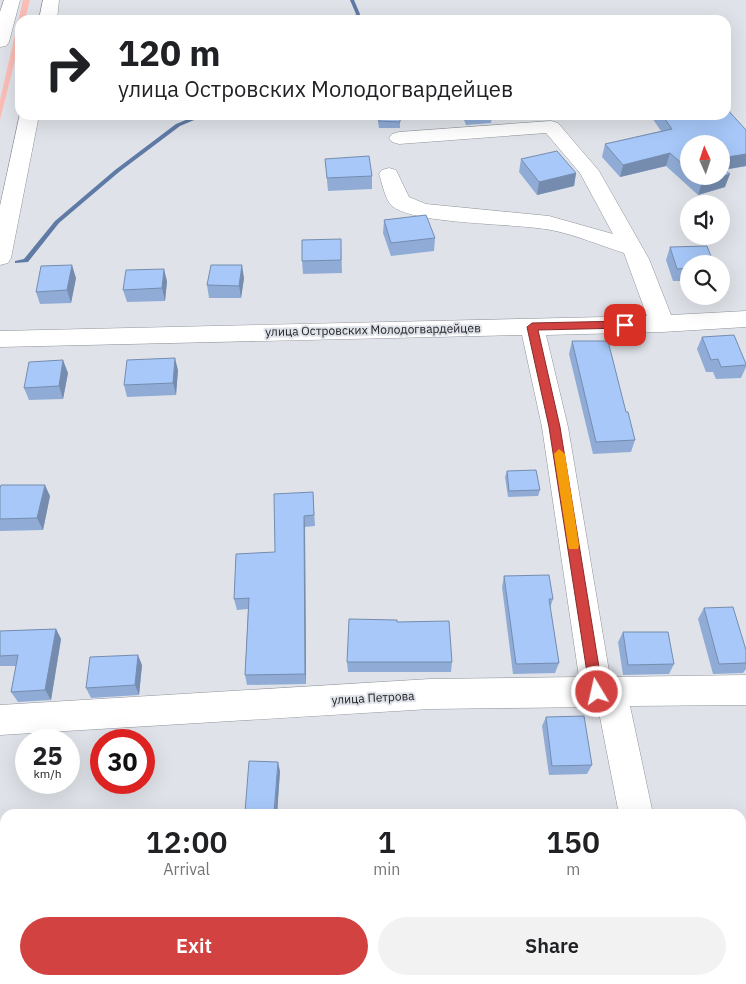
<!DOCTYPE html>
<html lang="en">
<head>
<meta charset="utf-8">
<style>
	:root { --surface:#fff; --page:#f2f2f2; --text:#202124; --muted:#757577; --accent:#d14241 }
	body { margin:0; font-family:"IBM Plex Sans",sans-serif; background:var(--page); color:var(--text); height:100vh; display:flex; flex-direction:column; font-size:19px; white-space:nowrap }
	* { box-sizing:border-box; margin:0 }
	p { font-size:16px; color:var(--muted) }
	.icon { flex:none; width:28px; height:28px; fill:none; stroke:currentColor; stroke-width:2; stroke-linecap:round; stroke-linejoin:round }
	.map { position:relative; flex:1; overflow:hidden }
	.drawer { position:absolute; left:0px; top:809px; width:746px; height:176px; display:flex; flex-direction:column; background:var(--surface); border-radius:15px 15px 0 0; box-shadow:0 5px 20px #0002 }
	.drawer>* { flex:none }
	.guide { position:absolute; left:15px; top:15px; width:716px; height:105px; border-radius:15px; box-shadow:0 5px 20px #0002; background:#fff; color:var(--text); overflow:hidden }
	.needle { width:32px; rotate:357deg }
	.fabs { position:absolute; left:680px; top:135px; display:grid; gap:10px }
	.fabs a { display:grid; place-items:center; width:50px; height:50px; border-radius:50%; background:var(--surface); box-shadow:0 5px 20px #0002; font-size:25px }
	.speed { position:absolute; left:15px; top:729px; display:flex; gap:10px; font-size:25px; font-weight:700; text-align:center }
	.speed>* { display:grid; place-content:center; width:65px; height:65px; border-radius:50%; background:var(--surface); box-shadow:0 5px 20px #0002; line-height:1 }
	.speed small { font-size:12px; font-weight:400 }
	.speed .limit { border:8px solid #d22; background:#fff; color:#111 }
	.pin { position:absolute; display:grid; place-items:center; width:42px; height:42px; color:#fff; margin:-21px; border-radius:10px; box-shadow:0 2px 8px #0006 }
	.me { position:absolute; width:55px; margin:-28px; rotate:351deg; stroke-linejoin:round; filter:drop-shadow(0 0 4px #0008) }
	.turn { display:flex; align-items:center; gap:18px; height:105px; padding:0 20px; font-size:22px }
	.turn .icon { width:65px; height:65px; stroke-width:2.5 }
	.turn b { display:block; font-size:35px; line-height:42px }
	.eta { display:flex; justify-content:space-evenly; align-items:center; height:85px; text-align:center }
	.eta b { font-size:30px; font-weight:600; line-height:35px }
	.primary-button { display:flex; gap:10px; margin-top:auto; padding:10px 20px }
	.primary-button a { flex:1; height:58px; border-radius:30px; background:var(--accent); color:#fff; font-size:20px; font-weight:600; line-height:58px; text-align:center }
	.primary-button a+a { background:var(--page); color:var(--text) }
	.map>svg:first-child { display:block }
	.green { fill:#fcbdb7 }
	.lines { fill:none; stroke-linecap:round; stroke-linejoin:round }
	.stream { fill:#5e7aa5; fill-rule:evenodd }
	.minor-casing { stroke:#8f9399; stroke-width:1 }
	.highway-casing { stroke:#8f9399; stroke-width:1 }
	.minor { fill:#fff; fill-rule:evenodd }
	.highway { fill:#fff; fill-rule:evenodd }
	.wall { fill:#90acd6; fill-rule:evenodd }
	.shaded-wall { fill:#758cae }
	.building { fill:#a7c8f9; stroke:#758cae }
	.route { fill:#d14241; stroke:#882b2a }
	.slow { fill:#f59e0b }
	.labels { text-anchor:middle; stroke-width:4; stroke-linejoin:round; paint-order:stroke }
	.street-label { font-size:12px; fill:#1c1d20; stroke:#dfe3e9 }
</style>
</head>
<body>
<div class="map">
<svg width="746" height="984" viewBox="0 0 746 984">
	<rect width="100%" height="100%" fill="#dfe3e9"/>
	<path class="green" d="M23,0H30L25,20H20V40L0,120V100Z"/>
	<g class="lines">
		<path class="stream" d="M350,0H354L360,14L357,20H353L356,14Z
			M198,115H206L180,126L119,172L59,223L28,262L15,263V261L24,259L55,221L115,170L176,124Z"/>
		<g class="minor-casing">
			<path id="minor" d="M43,0H59L57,20H39Z
				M20,114L39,115L11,258L8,263L0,265V206Z
				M551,121L558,123L599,171L649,259L671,315L746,311V327L662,332L546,335L568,427L610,677L746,675V705L630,706L653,814H619L598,707L430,709L0,735V705L430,679L579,677L542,427L522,335L0,347V331L647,316L624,253C599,245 576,235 551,230C516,223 416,225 392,206C385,200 382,182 379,174L382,170L389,168L396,170L409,197L426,204L549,216L613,234L580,173L546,133L399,144L392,142L389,138L392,134L399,132Z
				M653,980H691V984H653Z"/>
		</g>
		<g class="highway-casing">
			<path id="highway" d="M4,0H20L9,42L6,46L0,47V12Z"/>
		</g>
		<use href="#minor" class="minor"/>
		<use href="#highway" class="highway"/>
	</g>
	<path class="wall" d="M377,115H400V128H379Z
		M462,115H492L491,123L466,125Z
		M650,115H726L746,130V166L725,170V187L698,195L666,166L620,177L602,157L605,144L661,131ZM689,144L721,176H689Z
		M325,159L372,176V189L328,191Z
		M521,159L576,173L574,186L537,195L519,172Z
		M384,220L435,238L434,251L391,256L383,233Z
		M341,239L342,273L303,274L302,261Z
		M670,247L689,264V281H673L666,260Z
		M76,278L71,303L40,304L36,292Z
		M244,278L241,298H209L207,285Z
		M167,281L165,301L127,302L123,290Z
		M702,337L746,364V367L741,378L716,379L713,372H706L697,349Z
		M572,341L626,412L635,440L631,452L593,454L569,354Z
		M178,370L176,395L127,397L124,385Z
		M68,373L63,399L29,400L24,388Z
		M507,471L540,490L538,496L508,497L505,477Z
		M313,492L315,526L305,527L306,684L247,685L245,675L248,609L237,610L234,599L275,552Z
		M50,496L43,530L0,531V519Z
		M504,576L553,599L550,608L559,663L555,673L513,674L502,587Z
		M704,608L746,650V669L743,673L713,674L698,619Z
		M397,622L452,662L451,672H348L347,662Z
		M56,629L61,639L51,700L18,702L11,692L16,666H0V631Z
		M623,632L674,664L669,674L623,675L618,642Z
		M142,665L139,695L91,698L86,688Z
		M546,717L592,765L587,774L549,775L542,726Z
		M280,771L277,814H245V812Z
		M494,980H556L557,984H494Z
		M709,980H741L746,984H710Z"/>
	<path class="shaded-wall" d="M670,153L666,166L620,177L623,165Z
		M746,154V166L721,170V158Z
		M576,173L574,186L537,195L539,182Z
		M730,174L725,187L698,195L702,182Z
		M72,265L76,278L71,303L67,290Z
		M242,265L244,278L241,298L239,286Z
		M164,269L167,281L165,301L162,288Z
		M175,358L178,370L176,395L173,383Z
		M63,360L68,373L63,399L59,386Z
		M45,485L50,496L43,530L37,518Z
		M304,516L305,527L306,684L305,674Z
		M56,629L61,639L51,700L45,690Z
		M138,655L142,665L139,695L135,685Z
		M278,762L280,771L277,814H275Z
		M175,980H179V984H175Z"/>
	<path class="building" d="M726,108L746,130V154L721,158V144H689V170L670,153L623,165L605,144L672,129L662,115H726Z
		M378,115H400V122L379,121Z
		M557,151L576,173L539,182L521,159Z
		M369,156L372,176L327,178L325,159Z
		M721,167L730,174L702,182L696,176H721Z
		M426,215L435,238L391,243L384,220Z
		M341,239V260L302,261V240Z
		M707,246L714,264H689V268L677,269L670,247Z
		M72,265L67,290L36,292L41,266Z
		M211,265H242L239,286L207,285Z
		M164,269L162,288L123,290L126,270Z
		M734,335L746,364V365L721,367L718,359L711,360L702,337Z
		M572,341H608L626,412H628L635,440L596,442Z
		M175,358L173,383L124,385L127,360Z
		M63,360L59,386L24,388L29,362Z
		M536,470L540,490L509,491L507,471Z
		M1,485H45L37,518L0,519V488Z
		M313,492L314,515L304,516L305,674L245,675L249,598L234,599L236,554L275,552L274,494Z
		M549,575L553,599H549L559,663L516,664L504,576Z
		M733,607L746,650V663L719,664L704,608Z
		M349,619L397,620V622L449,621L452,662H347Z
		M56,629L45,690L11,692L18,655L0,656V631Z
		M623,632H668L674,664L628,665Z
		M138,655L135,685L86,688L90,657Z
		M584,716L592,765L552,766L546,717Z
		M249,761L278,762L274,813L245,812Z
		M741,918H746V984H719L718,980H741Z
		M111,980H175V984H97L111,983Z
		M245,980H287V984H245Z
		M497,980H556L557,984H498Z"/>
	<path class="route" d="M625,321L630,325L625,328L538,330L560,427L603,692L601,697L597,698L592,697L590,692L549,427L527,327L532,323Z"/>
	<path class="slow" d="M559,449L565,454L579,545L578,549H569L568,545L554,454Z"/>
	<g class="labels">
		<g class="street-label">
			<text transform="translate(373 330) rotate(-1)" y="4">улица Островских Молодогвардейцев</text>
			<text transform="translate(373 698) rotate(-3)" y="4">улица Петрова</text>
		</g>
	</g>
</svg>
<div class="fabs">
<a><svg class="needle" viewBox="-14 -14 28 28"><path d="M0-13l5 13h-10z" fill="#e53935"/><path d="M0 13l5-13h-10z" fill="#757577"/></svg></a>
<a><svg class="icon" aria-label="sound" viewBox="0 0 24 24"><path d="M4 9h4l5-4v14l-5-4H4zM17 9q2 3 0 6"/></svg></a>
<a><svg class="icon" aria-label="search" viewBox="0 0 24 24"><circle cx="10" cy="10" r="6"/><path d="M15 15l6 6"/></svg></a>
</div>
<div class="speed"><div>25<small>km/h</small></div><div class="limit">30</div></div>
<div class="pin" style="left:625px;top:325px;background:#d93025"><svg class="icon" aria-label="arrive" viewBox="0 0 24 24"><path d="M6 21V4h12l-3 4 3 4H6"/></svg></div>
<svg class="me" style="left:597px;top:692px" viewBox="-20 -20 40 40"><circle r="17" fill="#d14241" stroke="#fff" stroke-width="3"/><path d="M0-11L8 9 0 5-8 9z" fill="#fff"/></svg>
<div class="guide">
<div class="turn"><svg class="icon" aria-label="right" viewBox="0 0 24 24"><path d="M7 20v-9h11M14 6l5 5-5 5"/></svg><div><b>120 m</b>улица Островских Молодогвардейцев</div></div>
</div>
<section class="drawer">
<div class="eta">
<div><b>12:00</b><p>Arrival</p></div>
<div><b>1</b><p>min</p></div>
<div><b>150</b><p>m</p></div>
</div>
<div class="primary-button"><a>Exit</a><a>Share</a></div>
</section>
</div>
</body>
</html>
